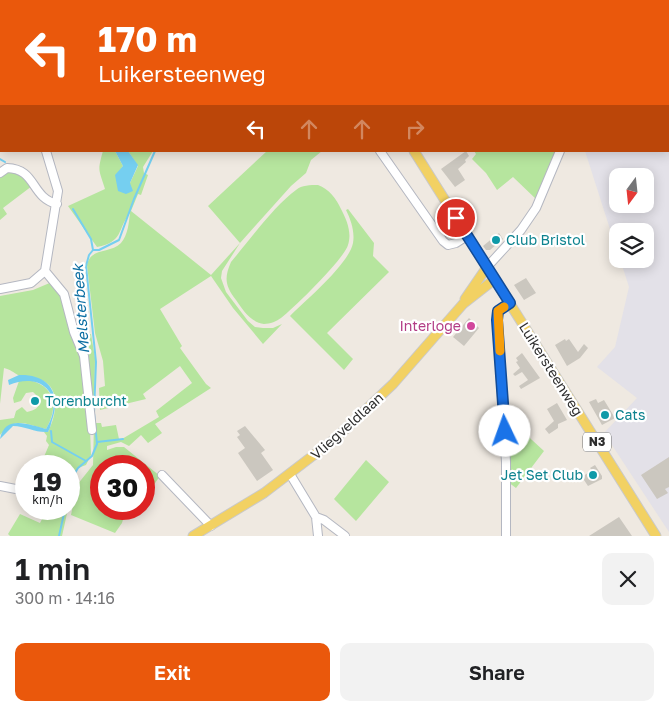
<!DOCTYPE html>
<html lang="en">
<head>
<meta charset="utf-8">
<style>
	:root { --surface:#fff; --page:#f2f2f2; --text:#202124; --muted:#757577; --accent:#ea580c }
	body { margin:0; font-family:"Golos Text",sans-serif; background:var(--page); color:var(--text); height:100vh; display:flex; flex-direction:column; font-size:19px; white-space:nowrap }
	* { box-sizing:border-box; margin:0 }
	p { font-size:16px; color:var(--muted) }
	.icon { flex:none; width:28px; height:28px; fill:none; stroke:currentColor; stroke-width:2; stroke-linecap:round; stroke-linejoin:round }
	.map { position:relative; height:536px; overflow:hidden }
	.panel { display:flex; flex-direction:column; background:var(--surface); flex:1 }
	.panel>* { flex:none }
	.banner { position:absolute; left:0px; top:0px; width:670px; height:152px; box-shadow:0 2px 12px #0003; background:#ea580c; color:#fff; overflow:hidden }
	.needle { width:32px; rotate:195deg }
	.fabs { position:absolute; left:609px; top:168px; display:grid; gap:10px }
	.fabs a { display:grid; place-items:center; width:45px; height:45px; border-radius:10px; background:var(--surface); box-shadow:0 2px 12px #0003; font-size:25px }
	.speed { position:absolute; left:15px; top:455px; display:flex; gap:10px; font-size:25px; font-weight:700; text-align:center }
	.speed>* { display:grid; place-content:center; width:65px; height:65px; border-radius:50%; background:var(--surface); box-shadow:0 2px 12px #0003; line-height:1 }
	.speed small { font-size:12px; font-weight:400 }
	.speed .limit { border:8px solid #d22; background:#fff; color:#111 }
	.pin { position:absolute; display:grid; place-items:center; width:42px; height:42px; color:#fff; margin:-21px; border:2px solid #fff; border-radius:50%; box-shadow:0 1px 5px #0007 }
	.me { position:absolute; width:55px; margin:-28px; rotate:357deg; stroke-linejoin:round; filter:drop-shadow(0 0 4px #0008) }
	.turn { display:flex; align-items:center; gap:18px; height:105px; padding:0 15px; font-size:22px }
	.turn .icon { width:65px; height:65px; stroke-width:2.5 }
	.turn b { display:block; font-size:35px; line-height:42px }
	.lanes { display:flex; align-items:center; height:48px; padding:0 15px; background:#0003; justify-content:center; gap:25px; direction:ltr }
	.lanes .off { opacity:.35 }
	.round { display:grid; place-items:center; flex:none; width:52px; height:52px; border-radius:10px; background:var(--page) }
	.headline { display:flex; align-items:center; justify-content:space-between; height:85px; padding:0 15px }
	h1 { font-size:30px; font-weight:600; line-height:38px }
	.button { display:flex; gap:10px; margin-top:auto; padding:10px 15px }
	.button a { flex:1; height:58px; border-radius:10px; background:var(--accent); color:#fff; font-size:20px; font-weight:600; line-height:58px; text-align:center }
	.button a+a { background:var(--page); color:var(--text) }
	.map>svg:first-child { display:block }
	.industrial { fill:#e3e1e8; fill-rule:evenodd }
	.green { fill:#b6e59e }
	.water { fill:#75cff0 }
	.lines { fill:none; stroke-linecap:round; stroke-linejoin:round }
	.stream { stroke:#75cff0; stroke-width:2 }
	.building { fill:#cbc7bf }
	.minor-casing { stroke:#b4b7c1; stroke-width:10 }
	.major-casing { stroke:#c9c9c9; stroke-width:11 }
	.minor { stroke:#fff; stroke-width:8 }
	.major { stroke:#f2d163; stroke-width:9 }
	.route-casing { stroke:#114b97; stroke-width:12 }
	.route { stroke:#1a73e8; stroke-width:9 }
	.slow { stroke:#f59e0b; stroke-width:9 }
	.culture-dot { fill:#0f9aa8; stroke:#fff; stroke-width:2 }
	.hotel-dot { fill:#d1479c; stroke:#fff; stroke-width:2 }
	.labels { text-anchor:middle; stroke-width:4.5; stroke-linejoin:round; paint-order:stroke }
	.shield { fill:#fff; stroke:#6d6d6d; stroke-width:1 }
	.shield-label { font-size:12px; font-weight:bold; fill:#2e2e2e }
	.culture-label { font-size:14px; fill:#0d838f; stroke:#fff; text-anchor:start }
	.hotel-label { font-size:14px; fill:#b23c85; stroke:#fff; text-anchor:end }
	.street-label { font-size:14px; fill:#2e2e2e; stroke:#fff }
	.water-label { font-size:15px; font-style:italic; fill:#0d6fa3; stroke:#fff }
</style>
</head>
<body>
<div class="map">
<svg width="669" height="536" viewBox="0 0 669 536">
	<rect width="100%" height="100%" fill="#efe9e1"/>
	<path class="industrial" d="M669,10V532L604,433L637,398L597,367L615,347L629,287L620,259H645V231H618L617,251L585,151H669ZM618,176H645V204H618Z"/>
	<path class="green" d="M103,151H115L123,166L118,173L130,183L138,166L128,151H153L143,167L144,173L148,175L141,195L138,194L131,211L211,275L240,243L208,206L267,151H322L311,160L306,173L291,186L240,243L222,271L221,278L226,292L248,321L255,327L263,328H273L282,324L263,344L233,308L211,276L160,309L182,346L180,348L206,384L211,388L155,424L162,433L148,443L141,435L129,446L121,442L107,446V450L116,447H124L160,476L144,499V466H101V509H126L122,523L115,533L71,515L77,485L93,465L94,423L78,336L91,334L95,358L94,423H101L102,427L116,425L119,439H122L159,417L156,411L192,383L180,366L143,394L146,399L100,410L99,388L105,386L103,361L95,333L87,265C91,247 110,254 121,243C128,235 129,222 130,213C117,229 124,242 97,247L68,206L105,189C99,169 97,172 103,151Z
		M474,151H556L537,200L513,177L497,190L486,173L472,159L476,154Z
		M6,171L21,173L32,186L3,208L7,214L0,220V176Z
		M318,185C329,189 336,198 341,209C347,220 352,233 348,245C344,259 295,307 281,318C277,321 270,324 264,324C250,322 243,310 236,300C225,286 224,278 231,262C249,241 274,206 296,190C302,185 310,185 318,185Z
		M348,209L374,243L373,256L389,272L327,333L353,359L344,370L290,316C306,300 349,264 353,243C355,232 351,220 346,210Z
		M52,282L62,296L81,354L90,429L91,455L86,465L78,468L71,480L75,483L69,499V466H40L49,445L46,441L47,436L44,432H48C56,416 62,388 41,380C34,377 25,377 18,375C13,372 11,370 4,368L0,404V296L33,290Z
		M29,380C55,386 59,406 46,429C24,424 16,416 0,435V420L14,418L16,411L22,407L27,412C40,410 44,401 33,392L26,393L21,401L14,403L13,398L19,381Z
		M507,417L544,451L516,488L508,482Z
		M366,460L389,482L356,521L334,499Z
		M47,509H68L62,536H10L8,534L20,514L40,523Z"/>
	<path class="water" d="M115,151H128L138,165L130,183L133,191L126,194L118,191L115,175L123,166Z
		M19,375C46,374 61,390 53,417C51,422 51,427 48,432C36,433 25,426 13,426L0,439C5,414 29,425 46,429C66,397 43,371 9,385L8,380Z"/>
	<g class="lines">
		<path class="stream" d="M243,0V1
			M0,159L5,162
			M73,209L91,239L93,250
			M93,250H99L119,240L134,199L155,151
			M51,431L52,442L86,461
			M97,442L123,439
			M69,483L78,468L92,456L97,444L94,413L96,362L86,266L89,255L93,250
			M59,536L65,509"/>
	</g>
	<path class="building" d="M466,151L469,156L465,160L466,162L458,169L465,180L455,187L441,169Z
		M499,233L503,239L490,250H486L483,246Z
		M526,278L536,293L524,300L514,285Z
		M469,318L479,328L464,346L453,337Z
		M565,339L566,341L569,339L578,352L584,344L588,348L580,358L567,366L555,345Z
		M522,353L540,378L521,389L519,386L528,380L522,372L515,376L513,374L520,368L516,362L518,361L516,358Z
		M596,399L598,403L604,400L615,418L602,425L589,402Z
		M557,403L567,420L558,424V428L549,434L545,429L554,421L547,409Z
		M245,426L265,450L261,453L273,470L257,481L238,453L245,448L237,437L240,435L237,431Z
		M669,457V487L665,489L668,493L657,499L641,475Z
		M595,465L602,476V479L588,486L582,477L592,470L590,468Z
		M619,517L632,536H589Z"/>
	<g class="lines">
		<g class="minor-casing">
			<path id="minor" d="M184,1L185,0
				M380,151L443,241L448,245L456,243L467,236
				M0,173L7,168C37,169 30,197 57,204
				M487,267L521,230L536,208L560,151
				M45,271L64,294L74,332L84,356L92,430
				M0,289L31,283L45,271L58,191L46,151
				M290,474L316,517L318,536
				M162,475L211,526
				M0,486L26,491
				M316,517L324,520L345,536
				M506,536V462L497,320L498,311L510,303"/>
		</g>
		<g class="major-casing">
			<path id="major" d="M319,0L320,1
				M414,151L656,536
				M465,299L487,267
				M193,536L264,493L336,438L393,384L463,304L495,279"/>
		</g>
		<use href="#minor" class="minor"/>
		<use href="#major" class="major"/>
	</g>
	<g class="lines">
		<g class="route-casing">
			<path id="route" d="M456,218L510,303L498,311L497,320L505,431"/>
		</g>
		<use href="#route" class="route"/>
		<path class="slow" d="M500,351L498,311L504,307"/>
	</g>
	<g class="culture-dot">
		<circle cx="496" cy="240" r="5"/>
		<circle cx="35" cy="401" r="5"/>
		<circle cx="605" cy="415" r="5"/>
		<circle cx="593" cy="475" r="5"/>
	</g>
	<circle class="hotel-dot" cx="471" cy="326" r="5"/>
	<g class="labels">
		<rect class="shield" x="583" y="432.5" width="28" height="19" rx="4"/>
		<g class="shield-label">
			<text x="597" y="446">N3</text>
		</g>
		<g class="culture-label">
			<text x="506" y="245">Club Bristol</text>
			<text x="45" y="406">Torenburcht</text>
			<text x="615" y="420">Cats</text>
			<text x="583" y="480" text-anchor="end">Jet Set Club</text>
		</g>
		<g class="hotel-label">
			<text x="461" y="331">Interloge</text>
		</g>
		<g class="street-label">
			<text transform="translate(551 369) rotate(58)" y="5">Luikersteenweg</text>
			<text transform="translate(347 426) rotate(-42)" y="5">Vliegveldlaan</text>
		</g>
		<g class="water-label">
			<text transform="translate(81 309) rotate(-94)" y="5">Melsterbeek</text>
		</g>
	</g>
</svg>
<div class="fabs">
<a><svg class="needle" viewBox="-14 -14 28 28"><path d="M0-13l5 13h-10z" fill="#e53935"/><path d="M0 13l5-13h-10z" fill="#757577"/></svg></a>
<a><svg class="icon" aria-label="layers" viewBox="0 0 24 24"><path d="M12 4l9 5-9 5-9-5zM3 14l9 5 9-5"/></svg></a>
</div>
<div class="speed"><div>19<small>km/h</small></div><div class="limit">30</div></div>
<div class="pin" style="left:456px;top:218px;background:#d93025"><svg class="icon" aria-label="arrive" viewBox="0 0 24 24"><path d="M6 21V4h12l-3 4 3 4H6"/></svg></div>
<svg class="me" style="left:505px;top:431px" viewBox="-20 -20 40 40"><circle r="19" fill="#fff"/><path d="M0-13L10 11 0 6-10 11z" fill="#1a73e8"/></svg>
<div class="banner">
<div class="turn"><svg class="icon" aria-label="left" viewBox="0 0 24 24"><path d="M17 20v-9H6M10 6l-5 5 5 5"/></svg><div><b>170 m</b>Luikersteenweg</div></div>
<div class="lanes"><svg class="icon" aria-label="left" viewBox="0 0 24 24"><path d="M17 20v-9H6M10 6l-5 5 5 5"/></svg><svg class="icon off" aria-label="ahead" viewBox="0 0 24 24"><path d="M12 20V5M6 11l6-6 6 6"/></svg><svg class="icon off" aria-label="ahead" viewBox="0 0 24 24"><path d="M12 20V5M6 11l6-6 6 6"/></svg><svg class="icon off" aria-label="right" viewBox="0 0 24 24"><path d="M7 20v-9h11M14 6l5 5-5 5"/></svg></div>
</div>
</div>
<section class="panel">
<div class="headline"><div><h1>1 min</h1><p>300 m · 14:16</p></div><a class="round"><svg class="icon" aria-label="close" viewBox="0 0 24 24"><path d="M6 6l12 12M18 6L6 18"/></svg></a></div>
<div class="button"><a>Exit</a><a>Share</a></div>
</section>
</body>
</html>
